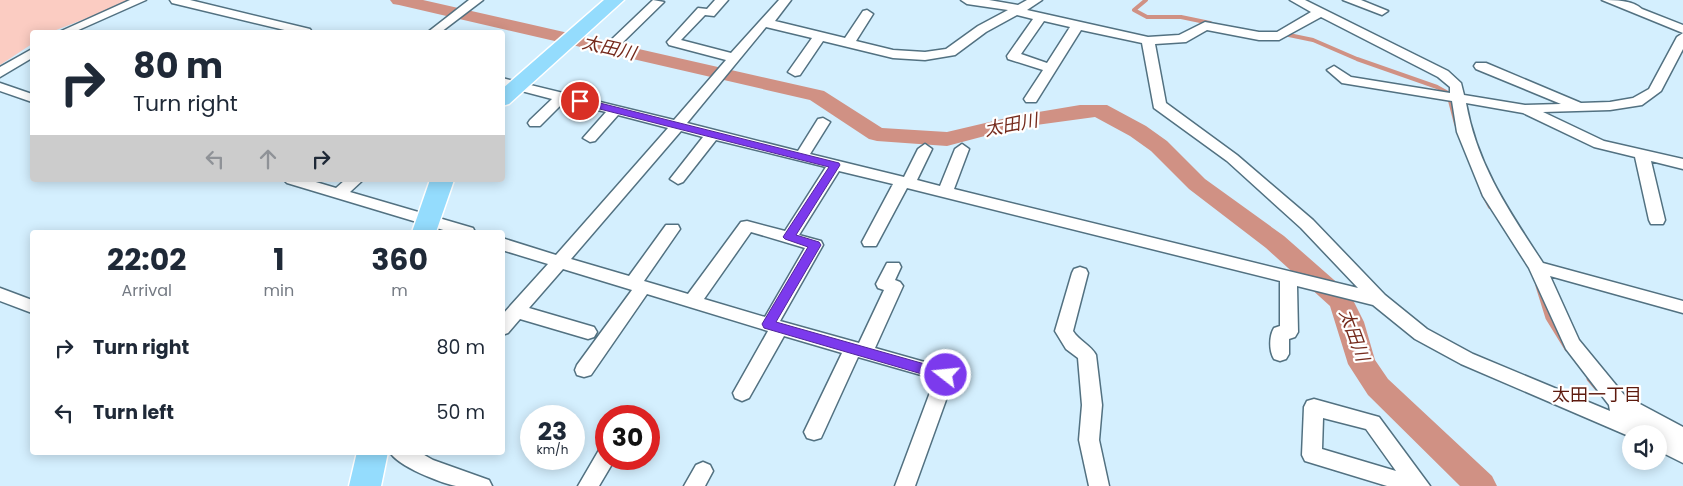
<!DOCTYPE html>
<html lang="en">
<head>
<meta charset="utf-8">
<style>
	:root { --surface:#fff; --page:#f2f2f3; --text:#1f2937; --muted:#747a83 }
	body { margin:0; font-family:Poppins,"Noto Sans JP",sans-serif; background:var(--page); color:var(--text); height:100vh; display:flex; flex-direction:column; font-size:19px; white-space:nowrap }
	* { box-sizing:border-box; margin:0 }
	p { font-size:16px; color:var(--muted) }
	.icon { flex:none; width:28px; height:28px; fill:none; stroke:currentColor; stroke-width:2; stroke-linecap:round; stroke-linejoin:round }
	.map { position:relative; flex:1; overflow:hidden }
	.sheet { position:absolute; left:30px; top:230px; width:475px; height:225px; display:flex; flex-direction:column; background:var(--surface); border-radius:5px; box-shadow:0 2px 12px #0003 }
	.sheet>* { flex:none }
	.banner { position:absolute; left:30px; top:30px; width:475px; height:152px; border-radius:5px; box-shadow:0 2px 12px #0003; background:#fff; color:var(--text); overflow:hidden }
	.buttons { position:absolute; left:1622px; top:425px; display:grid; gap:10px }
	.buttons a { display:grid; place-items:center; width:45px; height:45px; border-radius:50%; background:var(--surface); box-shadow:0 2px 12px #0003; font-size:25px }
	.speed { position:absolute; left:520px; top:405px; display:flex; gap:10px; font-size:25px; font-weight:700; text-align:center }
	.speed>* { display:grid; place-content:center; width:65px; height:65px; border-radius:50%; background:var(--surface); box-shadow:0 2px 12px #0003; line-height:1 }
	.speed small { font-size:12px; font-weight:400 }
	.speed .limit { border:8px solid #d22; background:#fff; color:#111 }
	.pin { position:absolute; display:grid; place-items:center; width:42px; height:42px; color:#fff; margin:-21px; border:2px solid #fff; border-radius:50%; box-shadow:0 1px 5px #0007 }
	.me { position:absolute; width:55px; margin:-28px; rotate:286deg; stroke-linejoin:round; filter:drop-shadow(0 0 4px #0008) }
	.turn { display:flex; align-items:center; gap:18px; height:105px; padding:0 20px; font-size:22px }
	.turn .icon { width:65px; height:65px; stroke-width:2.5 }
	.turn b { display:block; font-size:35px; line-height:42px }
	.lanes { display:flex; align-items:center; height:48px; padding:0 20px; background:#0003; justify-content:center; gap:25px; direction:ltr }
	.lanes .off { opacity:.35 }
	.eta { display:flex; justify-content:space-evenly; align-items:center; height:85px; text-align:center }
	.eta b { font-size:30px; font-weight:700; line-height:35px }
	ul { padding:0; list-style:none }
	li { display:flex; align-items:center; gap:15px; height:65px; padding:0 20px }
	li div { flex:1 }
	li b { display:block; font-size:19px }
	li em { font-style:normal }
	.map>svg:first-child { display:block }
	.green { fill:#fbccc2 }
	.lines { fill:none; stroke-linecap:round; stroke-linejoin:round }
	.stream-far1 { stroke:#d09184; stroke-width:4 }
	.stream { stroke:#d09184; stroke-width:5 }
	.river { fill:#d09184; fill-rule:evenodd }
	.minor-casing { stroke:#527181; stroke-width:3 }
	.primary-casing { stroke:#fff; stroke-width:3 }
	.minor { fill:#fff; fill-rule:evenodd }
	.primary { fill:#94dcfd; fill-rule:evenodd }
	.route { fill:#7c3aed; stroke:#51269a }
	.labels { text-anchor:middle; stroke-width:4.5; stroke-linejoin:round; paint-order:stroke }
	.water-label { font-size:18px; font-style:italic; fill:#752a1c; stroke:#fff }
	.neighbourhood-label { font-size:18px; fill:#5d1a0e; stroke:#fff }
</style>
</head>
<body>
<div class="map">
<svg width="1683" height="486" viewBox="0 0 1683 486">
	<rect width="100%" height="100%" fill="#d4effe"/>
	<path class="green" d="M0,0H134L51,32H32V44L0,65Z"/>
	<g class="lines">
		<path class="stream-far1" d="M1146,0L1134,10L1147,17H1181L1210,23
			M1284,34L1313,40L1357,59L1437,87L1448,93L1456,124
			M1482,192L1490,207"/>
		<path class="stream" d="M1538,286L1548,318L1567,349
			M1589,379L1600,392
			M1648,429L1657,434"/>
		<path class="river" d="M390,0H423L824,91L882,128L947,132L1015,116L1080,105H1107L1146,126L1167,141L1205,179L1284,236L1350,294L1364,322L1375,360L1388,379L1492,476L1497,486H1460L1368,395L1348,364L1330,306L1266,248L1189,189L1151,151L1130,136L1095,117L1015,128L947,146L877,141L869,139L810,100L399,5L393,4Z"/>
		<g class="minor-casing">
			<path id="minor" d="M130,0H146L74,32H59Z
				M170,0H190L310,29L312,32H293L172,3Z
				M469,0H483L441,32H428Z
				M653,0L664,2L619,46H611L609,43L611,40Z
				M715,0H728L714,16L705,15L681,40L731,53L779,0H791L775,21L845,38L863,11L867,10L873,14L856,41L893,50L925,52L946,49L978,26L1008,10L967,4L961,0H989L1018,5L1027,0H1042L1027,10L1148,37L1179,35L1205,22L1259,32H1277L1311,12L1290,0H1305L1448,71L1461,83L1464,95L1525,105L1561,104L1476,69L1474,66L1476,63H1486L1581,103L1610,102L1633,98L1649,89L1677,37L1683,33V49L1661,91L1642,105L1610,110L1543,112L1604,141L1683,159V169L1651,161L1665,220L1663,224H1651L1649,220L1635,157L1594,147L1523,113L1466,103C1477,165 1509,211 1543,263L1683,301V313L1550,276L1579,340L1625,396L1683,427V463L1659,451V434L1652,431L1654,434H1631V437L1461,364L1415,339L1373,305L1297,286L1298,332L1295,337L1289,339V354L1286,359L1280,361L1274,359C1269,351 1269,336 1274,328L1280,326V281L907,188L876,246H864L862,242L893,184L839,171L799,235L821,241L823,245L780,321L859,343L884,290L878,288L876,284L887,263H899L901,267L895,280L900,282L903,286L875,348L953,370L955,375L915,486H895L935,379L858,357L821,438L814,440L807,438L804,432L842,353L784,336L749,398L742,401L735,398L733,393L768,331L647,294L591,375L584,377L577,375L575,370L577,365L632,290L563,269L529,308L594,327L597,332L594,337L588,339L520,319L508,333L502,335V315L548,264L502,250V238L556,255L668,128L618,115L595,141L590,142L583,138L606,112L564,102L540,126H530L528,123L530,120L552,99L502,86V78L674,120L726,60L669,45L667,42L698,8L707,9ZM1017,15L1033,19L1007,56L1008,59L1043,70L1024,99L1026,102H1036L1081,30L1142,43L1154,108L1227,161L1301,228L1358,288L954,189L969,149L962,144L955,149L940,186L917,180L932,149L925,144L918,149L904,177L810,154L830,122L823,118L818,119L798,151L687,123L766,27L812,38L788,72L795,76L800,75L823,41L893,58L925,60L955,55L986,32ZM1321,17L1438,77L1450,87V93L1351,77L1334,66L1327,70L1342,83L1452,101L1457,132L1483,196L1529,268L1566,349L1609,405L1610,411L1473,354L1427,329L1385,295L1313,220L1237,155L1166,103L1155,44L1186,42L1207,30L1259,40H1279ZM1044,21L1070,27L1047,63L1021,54ZM681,131L703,137L670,179L678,184L683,182L716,140L826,167L785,231L747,221L741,222L688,294L644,281L680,229L678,225H666L629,276L571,259ZM751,232L805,248L765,317L704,299Z
				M1343,0H1361L1388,11L1382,15Z
				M1602,0C1616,0 1632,0 1642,9L1683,25V33Z
				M32,49V58L0,77V67Z
				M0,83L32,94V102L0,91Z
				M284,180H309L336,188L345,180H363L350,192L473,228L475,232H450L287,183Z
				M1080,267L1086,269L1088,273L1073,331C1079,341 1091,345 1096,355L1102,405L1099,440L1109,486H1089L1079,440L1082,405L1078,358L1066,349L1055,331L1072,273L1074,269Z
				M0,288L32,300V313L0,301Z
				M1314,399L1379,417L1430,486H1387L1305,461L1302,455L1304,407L1307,401ZM1323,418L1366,429L1396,471L1322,449Z
				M606,447V459H615L599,486H578L599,450Z
				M390,452H419L433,460L489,480L492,486C481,486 468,486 456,486C441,483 397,466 390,452Z
				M703,462L710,465L713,471L705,486H684L696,465Z"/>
		</g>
		<g class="primary-casing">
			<path id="primary" d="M604,0H624L509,104L502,106V89Z
				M430,180H454L436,232H412Z
				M357,452H388L381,486H349Z"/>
		</g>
		<use href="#minor" class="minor"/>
		<use href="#primary" class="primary"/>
	</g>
	<path class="route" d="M580,98L839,163L840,165L796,235L819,242L821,245L776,322L946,370L953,375L951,379L946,381L764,328L762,324L808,247L785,239L783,237L829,167L576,103L575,101Z"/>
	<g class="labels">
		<g class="water-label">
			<text transform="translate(609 48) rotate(13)" y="6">太田川</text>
			<text transform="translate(1011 125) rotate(-11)" y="6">太田川</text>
			<text transform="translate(1354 335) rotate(70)" y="6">太田川</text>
		</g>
		<g class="neighbourhood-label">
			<text x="1597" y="401">太田一丁目</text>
		</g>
	</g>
</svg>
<div class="buttons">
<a><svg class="icon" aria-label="sound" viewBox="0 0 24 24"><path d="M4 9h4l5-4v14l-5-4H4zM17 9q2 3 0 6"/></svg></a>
</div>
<div class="speed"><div>23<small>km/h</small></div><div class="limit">30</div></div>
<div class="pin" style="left:580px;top:101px;background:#d93025"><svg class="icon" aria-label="arrive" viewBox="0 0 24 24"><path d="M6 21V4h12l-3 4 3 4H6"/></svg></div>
<svg class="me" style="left:946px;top:375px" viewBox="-20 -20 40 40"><circle r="17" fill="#7c3aed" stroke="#fff" stroke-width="3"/><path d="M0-11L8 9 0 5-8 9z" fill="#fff"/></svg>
<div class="banner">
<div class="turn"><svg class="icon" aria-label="right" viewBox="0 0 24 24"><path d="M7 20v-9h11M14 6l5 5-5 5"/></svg><div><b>80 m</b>Turn right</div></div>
<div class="lanes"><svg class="icon off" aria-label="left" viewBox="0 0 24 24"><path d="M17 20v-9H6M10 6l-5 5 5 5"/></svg><svg class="icon off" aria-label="ahead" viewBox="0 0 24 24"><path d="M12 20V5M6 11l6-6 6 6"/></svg><svg class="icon" aria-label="right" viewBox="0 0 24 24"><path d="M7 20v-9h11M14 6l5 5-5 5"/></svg></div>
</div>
<section class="sheet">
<div class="eta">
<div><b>22:02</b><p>Arrival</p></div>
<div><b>1</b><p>min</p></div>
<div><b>360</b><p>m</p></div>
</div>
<ul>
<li><svg class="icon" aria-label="right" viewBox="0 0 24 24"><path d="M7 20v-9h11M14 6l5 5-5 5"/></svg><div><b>Turn right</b></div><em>80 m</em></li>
<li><svg class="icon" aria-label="left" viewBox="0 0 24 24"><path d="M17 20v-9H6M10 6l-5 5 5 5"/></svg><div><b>Turn left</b></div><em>50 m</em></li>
</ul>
</section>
</div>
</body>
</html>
